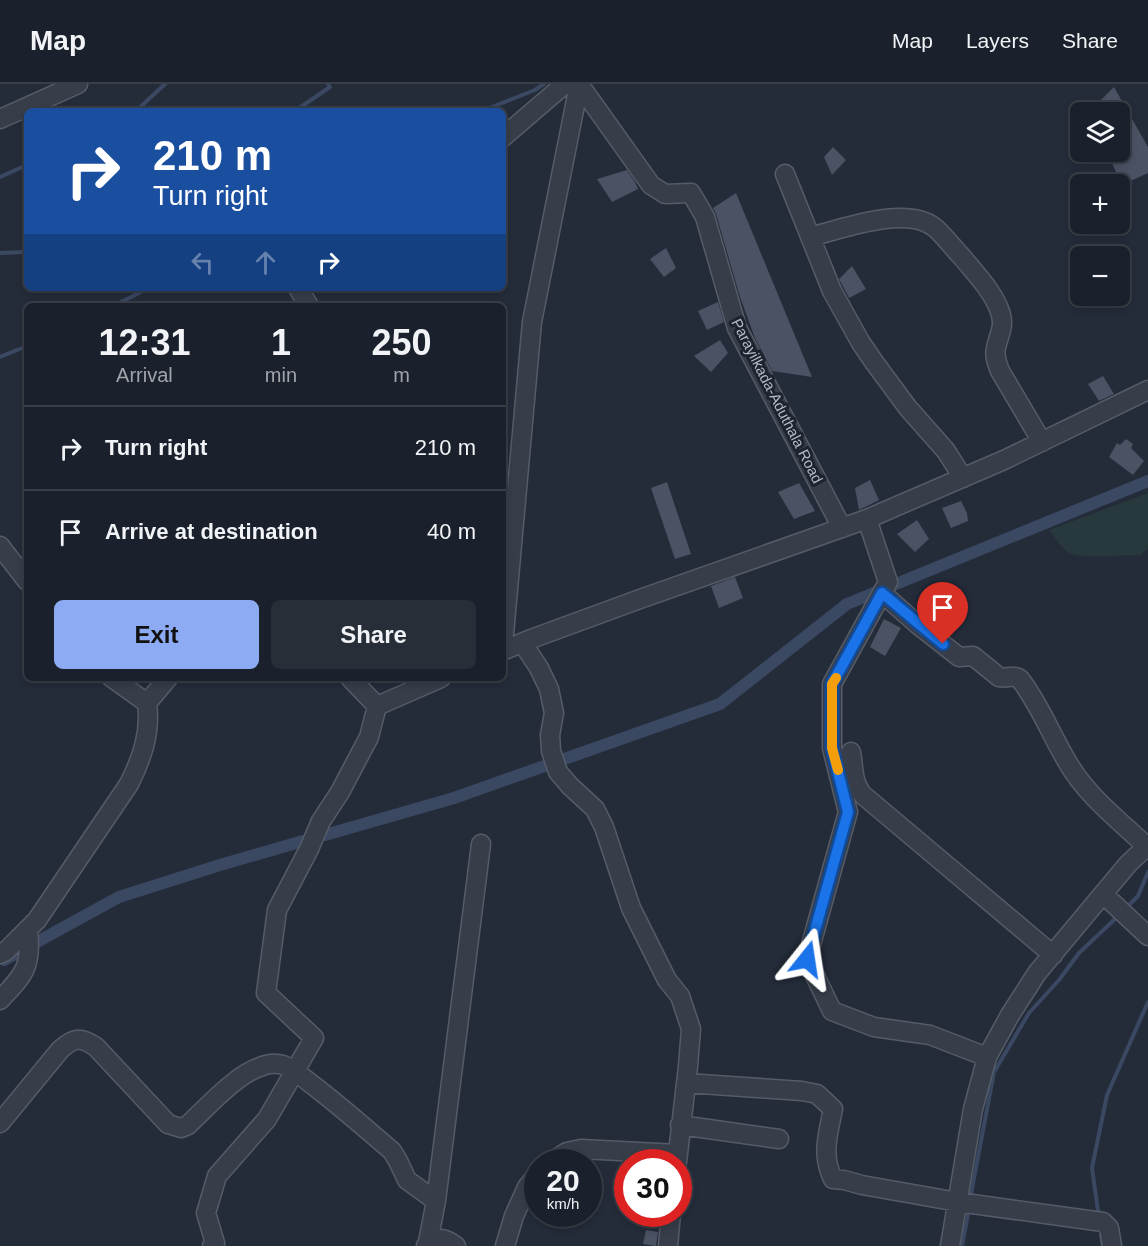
<!DOCTYPE html>
<html lang="en">
<head>
<meta charset="utf-8">
<style>
	:root { --surface:#1b212c; --page:#282e38; --text:#f1f3f6; --muted:#a0a3a9; --line:#393e48; --accent:#8cabf2 }
	body { margin:0; font-family:Helvetica,sans-serif; background:var(--page); color:var(--text); height:100vh; display:flex; flex-direction:column; font-size:22px; white-space:nowrap }
	* { box-sizing:border-box; margin:0 }
	p { font-size:20px; color:var(--muted) }
	.icon { flex:none; width:33px; height:33px; fill:none; stroke:currentColor; stroke-width:2; stroke-linecap:round; stroke-linejoin:round }
	.map { position:relative; flex:1; overflow:hidden }
	.sheet { position:absolute; left:24px; top:219px; width:482px; height:378px; display:flex; flex-direction:column; background:var(--surface); border-radius:9px; box-shadow:0 3px 9px #0003,0 0 0 2px var(--line) }
	.sheet>* { flex:none }
	.banner { position:absolute; left:24px; top:24px; width:482px; height:183px; border-radius:9px; box-shadow:0 3px 9px #0003,0 0 0 2px var(--line); background:#1a4fa0; color:#fff; overflow:hidden }
	.controls { position:absolute; left:1070px; top:18px; display:grid; gap:12px }
	.controls a { display:grid; place-items:center; width:60px; height:60px; border-radius:9px; background:var(--surface); box-shadow:0 3px 9px #0003,0 0 0 2px var(--line); font-size:30px }
	.speed { position:absolute; left:524px; top:1065px; display:flex; gap:12px; font-size:30px; font-weight:700; text-align:center }
	.speed>* { display:grid; place-content:center; width:78px; height:78px; border-radius:50%; background:var(--surface); box-shadow:0 3px 9px #0003,0 0 0 2px var(--line); line-height:1 }
	.speed small { font-size:15px; font-weight:400 }
	.speed .limit { border:9px solid #d22; background:#fff; color:#111 }
	.pin { position:absolute; display:grid; place-items:center; width:51px; height:51px; color:#fff; margin:-62px -26px; border-radius:50% 50% 50% 0; rotate:-45deg; box-shadow:0 0 6px #0007 }
	.pin .icon { rotate:45deg }
	.me { position:absolute; width:66px; margin:-33px; rotate:15deg; stroke-linejoin:round; filter:drop-shadow(0 0 4px #0008) }
	.turn { display:flex; align-items:center; gap:21px; height:126px; padding:0 30px; font-size:27px }
	.turn .icon { width:78px; height:78px; stroke-width:2.5 }
	.turn b { display:block; font-size:42px; line-height:51px }
	.lanes { display:flex; align-items:center; height:57px; padding:0 30px; background:#0003; justify-content:center; gap:30px; direction:ltr }
	.lanes .off { opacity:.35 }
	.eta { display:flex; justify-content:space-evenly; align-items:center; height:102px; text-align:center }
	.eta b { font-size:36px; font-weight:700; line-height:42px }
	.button { display:flex; gap:12px; margin-top:auto; padding:12px 30px }
	.button a { flex:1; height:69px; border-radius:9px; background:var(--accent); color:#111; font-size:24px; font-weight:700; line-height:69px; text-align:center }
	.button a+a { background:var(--page); color:var(--text) }
	ul { padding:0; list-style:none }
	li { display:flex; align-items:center; gap:18px; height:84px; padding:0 30px; border-top:2px solid var(--line) }
	li div { flex:1 }
	li b { display:block; font-size:22px }
	li em { font-style:normal }
	header { display:flex; align-items:center; gap:36px; box-sizing:border-box; height:84px; padding:0 30px; background:var(--surface); border-bottom:2px solid var(--line) }
	header strong { font-size:28px }
	nav { display:flex; gap:33px; margin-inline-start:auto; font-size:21px }
	.map>svg:first-child { display:block }
	.green { fill:#27393c }
	.lines { fill:none; stroke-linecap:round; stroke-linejoin:round }
	.stream { stroke:#3a4862; stroke-width:4 }
	.canal { stroke:#3a4862; stroke-width:12 }
	.building { fill:#4a5263 }
	.minor-casing { stroke:#555c68; stroke-width:21 }
	.minor { stroke:#373e4a; stroke-width:18 }
	.route-casing { stroke:#114b97; stroke-width:15 }
	.route { stroke:#1a73e8; stroke-width:10 }
	.slow { stroke:#f59e0b; stroke-width:10 }
	.labels { text-anchor:middle; stroke-width:6; stroke-linejoin:round; paint-order:stroke }
	.street-label { font-size:15px; fill:#b3b9c6; stroke:#1d232f }
</style>
</head>
<body>
<header>
<strong>Map</strong>
<nav><a>Map</a><a>Layers</a><a>Share</a></nav>
</header>
<div class="map">
<svg width="1148" height="1162" viewBox="0 0 1148 1162">
	<rect width="100%" height="100%" fill="#242c3a"/>
	<path class="green" d="M1148,409V464L1140,471C1124,470 1078,476 1068,468C1061,463 1055,453 1049,446Z"/>
	<g class="lines">
		<path class="stream" d="M136,27L165,0
			M295,27L330,3L328,0
			M482,27L535,6L544,0
			M0,93L27,81
			M0,169L27,168
			M113,222L149,204
			M0,273L27,262
			M1129,821L1138,812L1148,788
			M971,1110L994,988L1029,929L1059,896L1079,869L1115,835
			M1098,1127L1092,1084L1107,1011L1148,918
			M1101,1151L1103,1162
			M962,1162L968,1130"/>
		<path class="canal" d="M325,751L454,714L720,620L847,520L1148,397
			M4,876L119,813L220,781L303,757"/>
	</g>
	<path class="building" d="M1114,3L1148,63V89L1122,101L1107,68H1119V28H1089Z
		M833,63L846,76L832,91L824,73Z
		M627,86L635,98L638,105L612,118L597,95Z
		M736,109L812,293L772,287L755,254L740,213L716,130L713,124Z
		M666,164L676,184L664,193L650,175Z
		M852,182L866,205L849,214L839,195Z
		M718,218L724,238L707,246L698,227Z
		M720,256L728,269L711,288L694,272Z
		M1103,292L1114,310L1099,317L1088,300Z
		M1126,355L1133,360L1131,364L1144,377L1133,391L1109,373L1117,359L1120,361Z
		M870,396L879,416L859,426L855,404Z
		M667,398L691,470L675,475L651,404Z
		M799,399L815,427L794,435L778,408Z
		M961,417L967,429L968,437L951,444L942,424Z
		M917,436L929,455L915,468L897,450Z
		M735,493L743,514L719,524L711,502Z
		M884,535L901,544L885,572L870,563Z
		M646,1146L658,1148L656,1162L643,1160Z"/>
	<g class="lines">
		<g class="minor-casing">
			<path id="minor" d="M579,0L651,101L665,110L691,109L705,133L737,244L842,444
				M0,35L78,0
				M502,54L565,0
				M785,90L832,207L861,259L874,278L908,324L946,367L963,394
				M810,153C842,145 906,121 934,143C943,150 953,164 962,173C975,189 991,205 999,225C1006,242 999,249 996,264C994,272 997,279 1000,287L1042,358
				M298,204L309,222
				M867,435L888,498L832,600V664L848,728L807,875L832,927L874,943L930,951L987,973
				M0,462L27,497
				M882,509L917,540L959,573L973,572L999,593C1007,595 1013,590 1020,595C1040,621 1051,651 1068,679C1087,712 1119,736 1146,762
				M504,550L532,238L579,1
				M525,558L527,566L539,584L549,605L554,629L550,651L551,667L558,688L570,702L595,725L604,743L631,824L667,896L680,912L691,945L688,982L677,1078
				M502,567L531,555L640,515L867,435L1004,376L1148,306
				M112,594L147,619L168,594
				M350,594L377,622L441,594
				M851,668C854,683 852,699 863,711L1053,871
				M1103,810L1148,852
				M0,870L6,867L37,836L129,700C142,674 151,649 147,619
				M0,916C25,890 32,882 28,845
				M686,999L802,1007L817,1010L833,1025C828,1050 821,1071 833,1095L844,1096L862,1101L958,1118L1103,1138L1109,1144L1112,1162
				M0,1039L60,966C73,954 80,952 96,963L168,1040L181,1044L188,1041C206,1024 237,990 260,983C267,980 276,979 283,981C293,984 302,993 310,999C338,1020 365,1044 392,1067L398,1077L407,1096L436,1117
				M680,1041L779,1055
				M551,1078L567,1068L581,1065L678,1070
				M428,1158C440,1153 445,1154 456,1162
				M212,1162L215,1159L206,1129L217,1092L267,1035L314,954L266,909L277,826L309,765L321,737L340,708L369,653L377,622
				M426,1162L428,1158L436,1117L481,760
				M505,1162L514,1132L527,1103L537,1091
				M668,1162L671,1130
				M950,1162L973,1025L987,973L1010,931L1037,889L1128,780L1148,761"/>
		</g>
		<use href="#minor" class="minor"/>
	</g>
	<g class="lines">
		<g class="route-casing">
			<path id="route" d="M807,875L848,728L832,664V600L882,509L943,560"/>
		</g>
		<use href="#route" class="route"/>
		<path class="slow" d="M836,594L832,600V664L838,686"/>
	</g>
	<g class="labels">
		<g class="street-label">
			<text transform="translate(777 317) rotate(63)" y="5">Parayilkada-Aduthala Road</text>
		</g>
	</g>
</svg>
<div class="controls">
<a><svg class="icon" aria-label="layers" viewBox="0 0 24 24"><path d="M12 4l9 5-9 5-9-5zM3 14l9 5 9-5"/></svg></a>
<a>+</a>
<a>−</a>
</div>
<div class="speed"><div>20<small>km/h</small></div><div class="limit">30</div></div>
<div class="pin" style="left:943px;top:560px;background:#d93025"><svg class="icon" aria-label="arrive" viewBox="0 0 24 24"><path d="M6 21V4h12l-3 4 3 4H6"/></svg></div>
<svg class="me" style="left:807px;top:875px" viewBox="-20 -20 40 40"><path d="M0-17L14 15 0 8-14 15z" fill="#1a73e8" stroke="#fff" stroke-width="4"/></svg>
<div class="banner">
<div class="turn"><svg class="icon" aria-label="right" viewBox="0 0 24 24"><path d="M7 20v-9h11M14 6l5 5-5 5"/></svg><div><b>210 m</b>Turn right</div></div>
<div class="lanes"><svg class="icon off" aria-label="left" viewBox="0 0 24 24"><path d="M17 20v-9H6M10 6l-5 5 5 5"/></svg><svg class="icon off" aria-label="ahead" viewBox="0 0 24 24"><path d="M12 20V5M6 11l6-6 6 6"/></svg><svg class="icon" aria-label="right" viewBox="0 0 24 24"><path d="M7 20v-9h11M14 6l5 5-5 5"/></svg></div>
</div>
<section class="sheet">
<div class="eta">
<div><b>12:31</b><p>Arrival</p></div>
<div><b>1</b><p>min</p></div>
<div><b>250</b><p>m</p></div>
</div>
<ul>
<li><svg class="icon" aria-label="right" viewBox="0 0 24 24"><path d="M7 20v-9h11M14 6l5 5-5 5"/></svg><div><b>Turn right</b></div><em>210 m</em></li>
<li><svg class="icon" aria-label="arrive" viewBox="0 0 24 24"><path d="M6 21V4h12l-3 4 3 4H6"/></svg><div><b>Arrive at destination</b></div><em>40 m</em></li>
</ul>
<div class="button"><a>Exit</a><a>Share</a></div>
</section>
</div>
</body>
</html>
